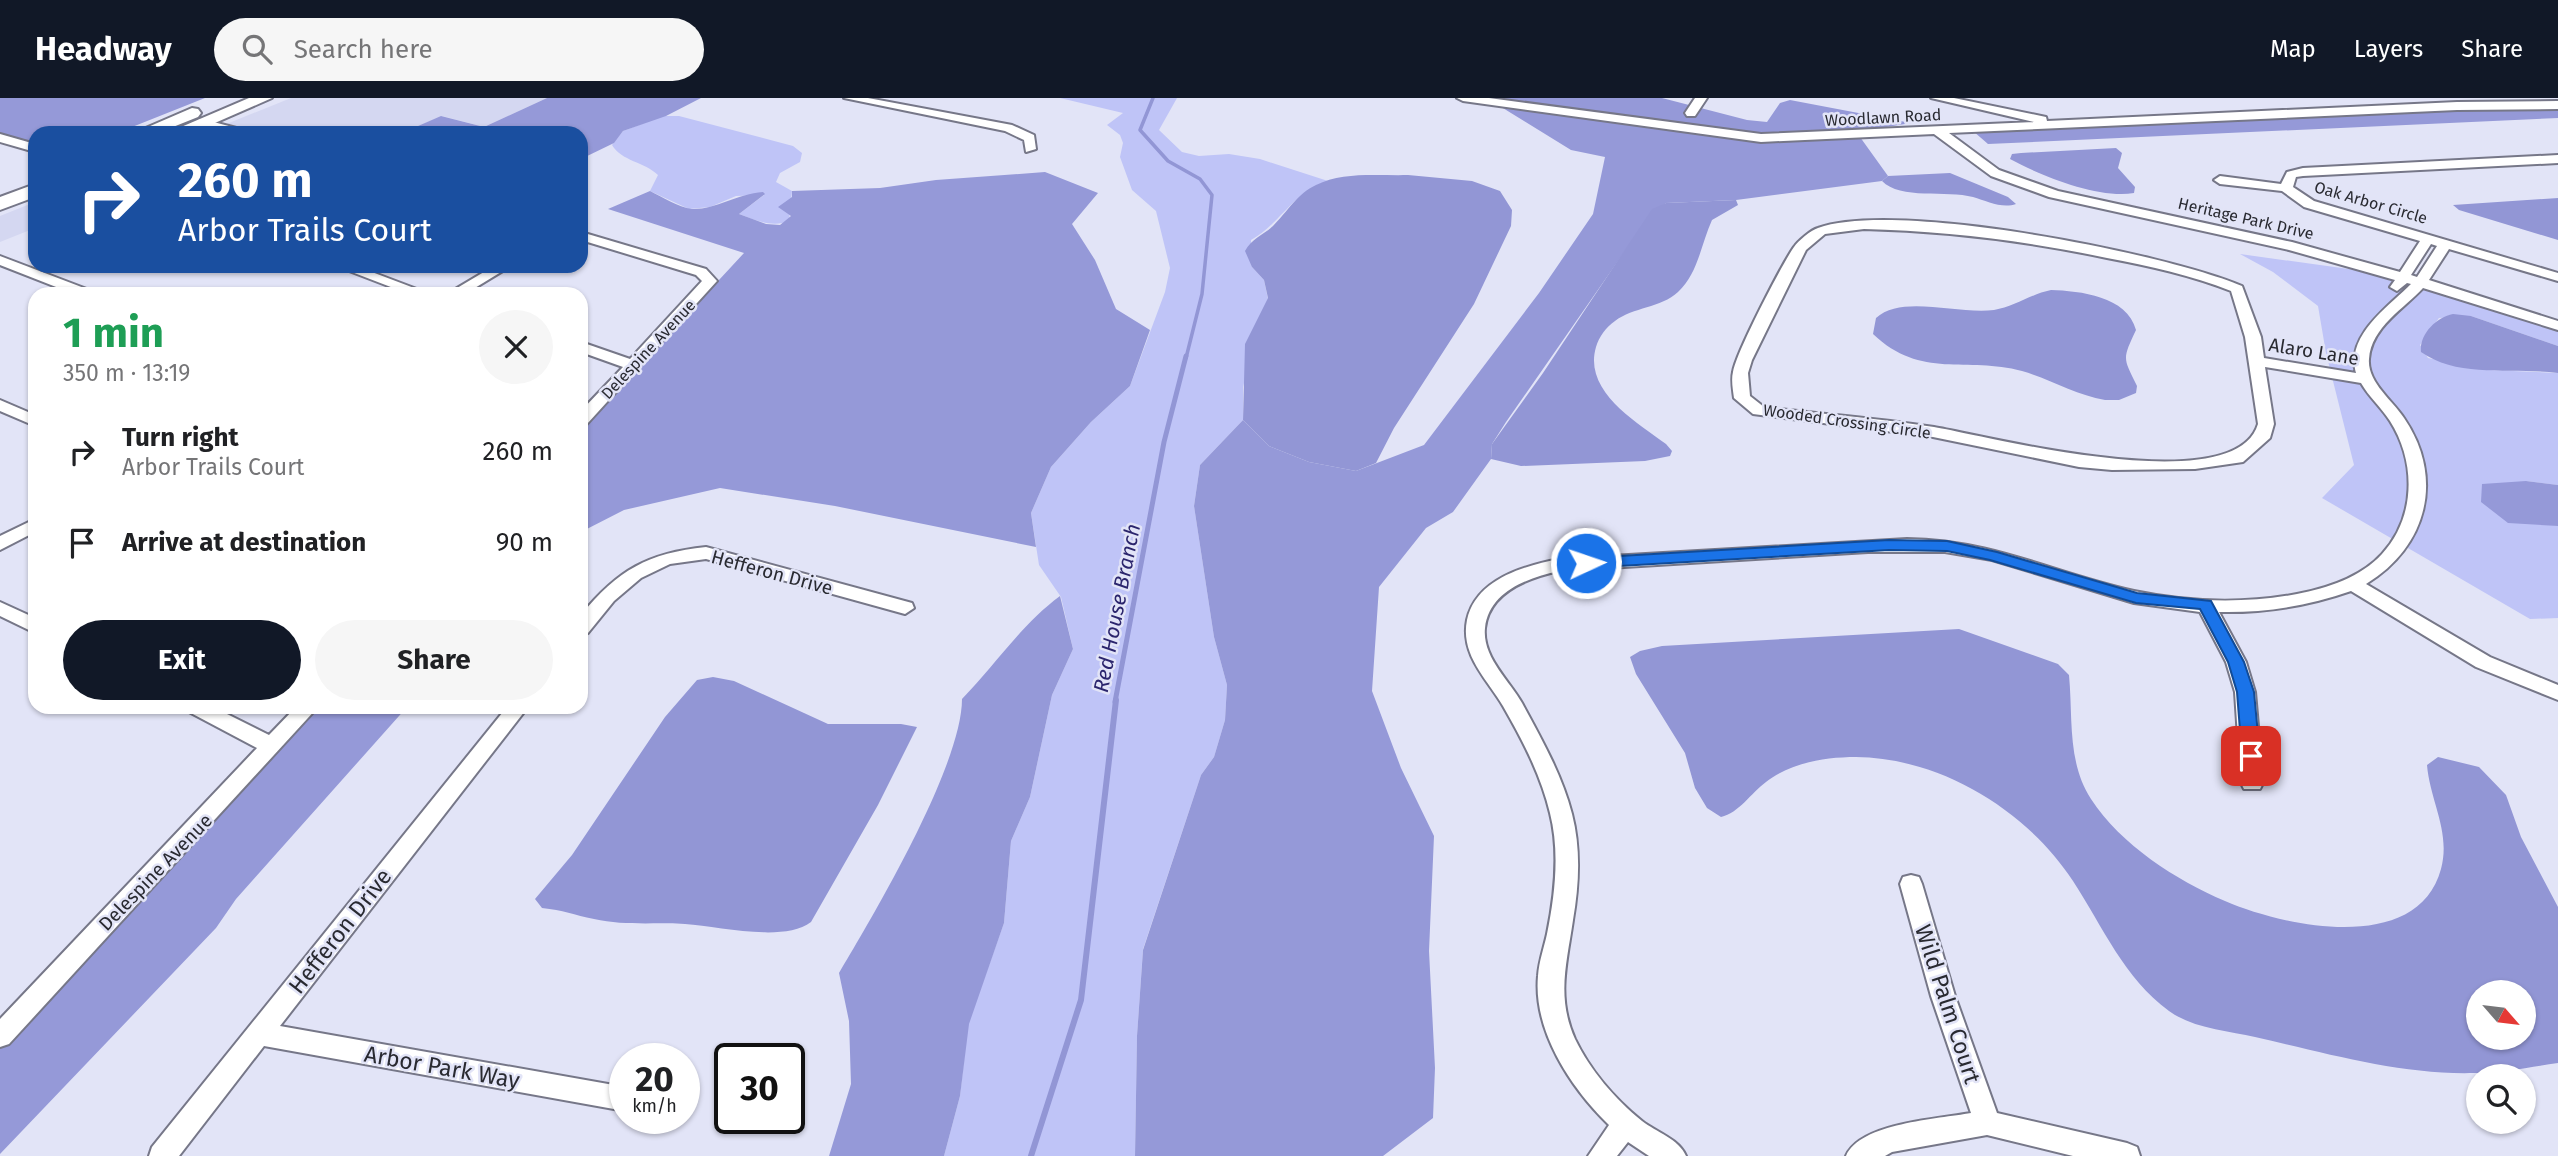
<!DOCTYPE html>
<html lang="en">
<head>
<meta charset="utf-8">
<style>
	:root { --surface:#fff; --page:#f6f6f6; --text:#202124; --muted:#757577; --accent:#111827 }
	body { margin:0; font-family:"Fira Sans",sans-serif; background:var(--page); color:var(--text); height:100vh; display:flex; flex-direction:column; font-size:26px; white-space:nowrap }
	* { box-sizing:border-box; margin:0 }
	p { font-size:23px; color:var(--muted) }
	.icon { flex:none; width:38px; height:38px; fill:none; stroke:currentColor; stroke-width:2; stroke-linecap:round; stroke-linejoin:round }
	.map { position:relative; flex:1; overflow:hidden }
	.panel { position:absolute; left:28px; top:189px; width:560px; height:427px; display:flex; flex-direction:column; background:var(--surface); border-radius:21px; box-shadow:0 2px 5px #0004 }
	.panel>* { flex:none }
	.hud { position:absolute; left:28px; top:28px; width:560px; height:147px; border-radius:21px; box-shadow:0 2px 5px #0004; background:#1a4fa0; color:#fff; overflow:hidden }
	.needle { width:46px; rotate:118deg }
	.controls { position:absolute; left:2466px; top:882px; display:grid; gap:14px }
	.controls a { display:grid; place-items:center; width:70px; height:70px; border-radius:50%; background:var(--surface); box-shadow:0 2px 5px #0004; font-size:35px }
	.speed { position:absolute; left:609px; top:945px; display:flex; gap:14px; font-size:35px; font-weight:700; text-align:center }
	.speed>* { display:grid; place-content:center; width:91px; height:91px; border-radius:50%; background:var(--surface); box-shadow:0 2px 5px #0004; line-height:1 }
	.speed small { font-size:18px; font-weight:400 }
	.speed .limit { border:4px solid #111; border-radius:10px; background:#fff; color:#111 }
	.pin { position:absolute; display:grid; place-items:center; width:60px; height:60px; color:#fff; margin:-30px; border-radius:14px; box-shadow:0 4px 10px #0006 }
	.me { position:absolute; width:77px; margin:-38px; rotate:87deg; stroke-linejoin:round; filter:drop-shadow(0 0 5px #0008) }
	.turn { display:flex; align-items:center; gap:24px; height:147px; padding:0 35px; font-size:32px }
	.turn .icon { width:91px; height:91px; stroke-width:2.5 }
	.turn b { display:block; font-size:49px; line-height:60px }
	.round { display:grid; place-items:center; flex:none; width:74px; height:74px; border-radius:37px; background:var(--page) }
	.headline { display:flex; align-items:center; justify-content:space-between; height:119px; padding:0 35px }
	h1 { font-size:42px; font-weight:700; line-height:52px; color:#1e9e55 }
	.primary-button { display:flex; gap:14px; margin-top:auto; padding:14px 35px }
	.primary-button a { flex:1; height:80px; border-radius:42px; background:var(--accent); color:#fff; font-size:28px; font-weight:700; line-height:80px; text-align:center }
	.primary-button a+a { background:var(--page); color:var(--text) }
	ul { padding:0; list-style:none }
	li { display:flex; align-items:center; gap:21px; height:91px; padding:0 35px }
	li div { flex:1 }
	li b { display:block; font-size:26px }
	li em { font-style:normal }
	header { display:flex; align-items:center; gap:42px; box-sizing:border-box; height:98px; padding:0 35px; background:var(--accent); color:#fff }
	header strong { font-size:33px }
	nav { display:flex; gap:38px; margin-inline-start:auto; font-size:24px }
	.search { width:490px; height:63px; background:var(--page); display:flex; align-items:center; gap:18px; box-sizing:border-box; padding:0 24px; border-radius:38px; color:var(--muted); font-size:26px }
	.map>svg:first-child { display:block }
	.built { fill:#d4d7f1 }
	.green { fill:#bfc4f7 }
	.forest { fill:#9599d8 }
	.water { fill:#9296d5; fill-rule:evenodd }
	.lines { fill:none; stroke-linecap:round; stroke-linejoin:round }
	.stream-far2 { stroke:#9296d5; stroke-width:3.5 }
	.stream-far1 { stroke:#9296d5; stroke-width:5 }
	.stream { stroke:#9296d5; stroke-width:6 }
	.minor-casing { stroke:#767788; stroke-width:4 }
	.highway-casing { stroke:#767788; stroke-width:4 }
	.minor { fill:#fff; fill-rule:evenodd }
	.highway { fill:#fff; fill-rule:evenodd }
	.route { fill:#1a73e8; stroke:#114b97; stroke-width:2 }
	.labels { text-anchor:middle; stroke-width:5; stroke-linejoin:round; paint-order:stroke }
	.far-street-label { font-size:16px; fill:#292a31; stroke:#e2e4f7 }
	.street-label { font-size:19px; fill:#292a31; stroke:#e2e4f7 }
	.water-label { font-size:21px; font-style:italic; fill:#2b256d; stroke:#e2e4f7 }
	.near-street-label { font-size:23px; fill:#292a31; stroke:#e2e4f7 }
</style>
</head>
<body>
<header>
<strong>Headway</strong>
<div class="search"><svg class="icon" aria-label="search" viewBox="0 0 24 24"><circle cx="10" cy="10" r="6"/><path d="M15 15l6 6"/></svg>Search here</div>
<nav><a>Map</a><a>Layers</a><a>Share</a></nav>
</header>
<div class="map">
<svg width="2558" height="1058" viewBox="0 0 2558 1058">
	<rect width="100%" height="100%" fill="#e2e4f7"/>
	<path class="built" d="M291,0H547L484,29L442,18L402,35H251L224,27Z
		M35,104V130L0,144V118Z"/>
	<path class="green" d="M1060,0H1177L1159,32L1182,54L1199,58L1229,56L1260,61L1328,83C1295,92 1280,126 1251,142L1252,169L1264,182L1268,201L1260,220L1243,289V322L1200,367L1194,408L1214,539L1227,587L1225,622L1214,659L1201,677L1143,851L1137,938L1135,1058H944L960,998L968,926L1004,825L1011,743L1030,699L1052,597L1073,551L1061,499L1039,467L1031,415L1051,369L1091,324L1130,288L1165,194L1170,170L1156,113L1132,92L1120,59L1123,45L1120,37L1107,27L1123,15Z
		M663,18H679L793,48L802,55L800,64L780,75L776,84L792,93L789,123C772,130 755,122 739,116L764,97L736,98L710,109L689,111L650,93L658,77C645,64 621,63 612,47L623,33Z
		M2240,156L2406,179L2558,229V248L2471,218L2439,220L2420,247L2428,260L2489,272L2558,275V387L2526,383L2547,426L2558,428V520L2530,521L2322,400L2354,367L2326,255L2318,208L2273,174Z"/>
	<path class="forest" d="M0,0H205L117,35H35V54L0,40Z
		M547,0H701L666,18L623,33L614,45L581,61V35H402L441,18L484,29Z
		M1478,0H1662L1747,22L1767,24L1780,5L1790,2L1911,25L1856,34L1760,37Z
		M1498,7L1737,40L1860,39L1888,78L1882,83L1736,102L1666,105L1650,117L1506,324L1492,346L1491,361L1453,414L1426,430L1379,489L1372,593L1401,670L1434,738L1429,853L1435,970L1433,1020L1383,1058H1135L1137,938L1143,852L1201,677L1214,659L1225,622L1227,587L1214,539L1194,408L1200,367L1243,322L1269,348L1309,364L1356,373L1424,347L1539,195L1593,116L1605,59L1571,52Z
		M2558,9V20L1988,46L1973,33Z
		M1045,74L1098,95L1072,126L1095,162L1116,211L1150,232L1130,288L1091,324L1051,369L1031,415L1036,449L835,408L720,390L624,412L581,434V331L744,155L608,111L650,93C662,99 678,109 692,111C714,112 737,96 763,94L765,96L739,116L766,126L780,127L791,118L778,109L792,99V93L880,90L936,82Z
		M2526,383L2558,387V428L2508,425L2481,404L2482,386Z
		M1060,498L1073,551L1052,597L1030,699L1011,743L1004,825L969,926L960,998L944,1058H829L851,986L849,923L839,875C875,815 962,667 962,601C995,567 1022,526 1060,498Z
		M318,609H407L236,801L216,830L0,1056V951Z"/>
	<path class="water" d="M2116,50L2122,55L2118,70L2135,89L2134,95C2099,101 2041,78 2010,61L2012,56L2021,55Z
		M1950,75L2008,99L2016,106C2002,111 1987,103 1973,99C1947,92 1900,102 1882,83L1888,78Z
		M1408,77L1472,83L1500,93L1512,112L1511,128L1474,206L1394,330L1376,365L1356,373L1309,364L1269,348L1243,322L1245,246L1268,200L1264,182L1252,169L1245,153C1252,140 1263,137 1273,128C1287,114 1298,95 1316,87C1343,73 1379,78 1408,77Z
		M2558,100V142L2459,112L2453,107Z
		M1736,102L1738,107L1712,122C1701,146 1698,176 1678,194C1661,210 1633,209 1615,223C1606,229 1599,239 1596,249C1583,293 1636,324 1666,346L1672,353L1670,358L1645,363L1521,368L1491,361L1492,346L1543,275L1652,111L1666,105Z
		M2051,192C2080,193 2127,198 2136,232C2122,262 2123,259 2137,288L2136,295L2119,302H2105C2076,297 2050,281 2022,273C1967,258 1921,282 1873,236L1876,220C1902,196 1959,217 1994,212C2014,209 2031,196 2051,192Z
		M2453,216L2471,218L2558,248V275C2514,269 2459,281 2421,254C2419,237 2436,219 2453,216Z
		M1959,531L2058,566L2069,577C2073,620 2067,664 2091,701C2121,747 2176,782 2225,803C2285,829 2418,857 2441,771C2451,734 2430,703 2427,667L2438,659L2479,669L2506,697L2521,739L2558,809V965C2530,969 2502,975 2474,975C2401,977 2326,955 2255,939C2228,933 2192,930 2169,913C2124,880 2103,829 2073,783C2027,713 1942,660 1856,659C1825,659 1790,665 1766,684C1751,695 1739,715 1721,719L1707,710L1695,690L1685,655L1636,576L1630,559L1640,553L1662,548ZM2478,894H2524V940H2478Z
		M713,579L734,583L828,626H901L917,629L878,707L811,824C783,845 719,828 685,826C655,824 624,828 594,821C574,817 563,812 542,810L535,801L572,757L665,619L697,582Z"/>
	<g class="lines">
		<path class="stream-far2" d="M1153,0L1140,32L1168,63L1200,81L1212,97L1202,196L1186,260"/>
		<path class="stream-far1" d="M1115,604L1164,344L1186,258"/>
		<path class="stream" d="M1031,1058L1081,902L1116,602"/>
		<g class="minor-casing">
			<path id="minor" d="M844,0H868L1012,27L1034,37L1036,51L1026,54L1024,42L1005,33Z
				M1457,0H1489L1761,36L2034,24L1931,0H1954L2046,19L2047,23L2457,4L2558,3V11L2457,12L1949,35L1999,72L2058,93L2292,144L2400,174L2420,143L2304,109L2282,93L2220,86L2214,82L2220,78L2281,86L2287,74L2303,70L2558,57V65L2303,78L2296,79L2293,89L2314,103L2558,175V183L2449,151L2429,182L2558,223V232L2423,190C2405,210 2371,229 2369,261C2367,284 2392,302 2404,320C2445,380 2427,449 2366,486L2490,559L2558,587V602L2476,569L2351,493C2308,508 2265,515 2219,514L2246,564L2255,594L2263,685L2260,691H2244L2241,685L2235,594L2226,564L2200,514L2134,505L1992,462L1945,454H1868L1559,473C1527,480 1489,494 1485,530C1482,559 1509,582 1522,605C1541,640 1562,677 1572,716C1581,751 1579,787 1573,822C1567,864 1556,899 1575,941C1590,972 1615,1001 1642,1023C1656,1034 1679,1041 1686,1058H1649L1628,1044L1617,1058H1588L1609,1027C1571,990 1533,933 1538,878C1539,863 1544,850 1547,836C1555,797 1560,754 1550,715C1541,677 1522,641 1503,608C1487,581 1460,557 1467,522C1476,481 1524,468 1559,461L1907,441C1993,442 2053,475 2134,493C2187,504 2244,506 2297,496C2328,490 2361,479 2382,456C2416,419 2416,364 2390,323C2381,309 2369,299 2361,285L2265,269L2274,326L2270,340L2243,364L2195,371L2112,372L2079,369L1933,339L1753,316L1734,300C1733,292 1731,282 1733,274C1736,255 1782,166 1794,149C1798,143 1811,132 1818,130C1896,102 2164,155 2242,188L2261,239L2264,260L2356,275C2345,238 2389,208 2411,186L2407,185L2397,193L2390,189L2395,182L2289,152L2049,99L1991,78L1934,36L1761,44L1463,3ZM1864,131C1946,133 2027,143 2107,160C2149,168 2191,177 2231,193L2245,239L2258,326C2235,403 1992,339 1934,329C1878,320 1820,316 1764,309L1750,298L1748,275L1752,262L1806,152L1825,136ZM2431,146L2437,148L2417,179L2411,177Z
				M1695,0H1707L1695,18H1687L1685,15Z
				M202,21L244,32L246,35H226L198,28V22Z
				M0,36L35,46V54L0,44Z
				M581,134L706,171L717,183L587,326L581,328V313L623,269L581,254V244L630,261L702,183L696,177L581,142Z
				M0,158L92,193L94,196H74L0,167Z
				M336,168H356L430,196H409Z
				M494,168H511L465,196H447Z
				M0,302L35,317V328L0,313Z
				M35,421V434L0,452V438Z
				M706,449L912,505L914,510L905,516L706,461L670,466L641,480L614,503L588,535L581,537V517C618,472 648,455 706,449Z
				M0,504L35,520V535L0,518Z
				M186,609H213L269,637L296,609H318L9,946L0,949V921L257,650L189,614Z
				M507,609H528L280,928L625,989V1013L264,948L179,1058H149L152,1049Z
				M1911,777L1919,779L1922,786L1955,898L1997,1015L2127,1045L2137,1049L2140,1058H2073L1987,1037L1892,1054L1885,1058H1846C1860,1025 1938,1021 1971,1015L1931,898L1900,786L1903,779Z"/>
		</g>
		<g class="highway-casing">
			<path id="highway" d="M249,0H272L192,35H167Z
				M192,10L198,11L201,15L198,19L158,35H134Z
				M35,86V99L0,112V99Z"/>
		</g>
		<use href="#minor" class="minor"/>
		<use href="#highway" class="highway"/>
	</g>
	<path class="route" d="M1889,442L1947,443L1997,454L2137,495L2211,503L2244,564L2254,594L2260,658L2257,663H2245L2242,658L2237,594L2228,564L2200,511L2136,505L1990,462L1947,453L1889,452L1586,470L1579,465L1586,460Z"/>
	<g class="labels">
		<g class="far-street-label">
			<text transform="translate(1883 19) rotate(-3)" y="6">Woodlawn Road</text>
			<text transform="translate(2371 104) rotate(16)" y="6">Oak Arbor Circle</text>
			<text transform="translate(2246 120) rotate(13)" y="6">Heritage Park Drive</text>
			<text transform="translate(648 251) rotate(-47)" y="6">Delespine Avenue</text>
			<text transform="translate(1847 323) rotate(8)" y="6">Wooded Crossing Circle</text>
		</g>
		<g class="street-label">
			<text transform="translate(2314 253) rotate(9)" y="7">Alaro Lane</text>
			<text transform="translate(772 474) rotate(15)" y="7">Hefferon Drive</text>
			<text transform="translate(155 774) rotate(-46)" y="7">Delespine Avenue</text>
		</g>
		<g class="water-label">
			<text transform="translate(1117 510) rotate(-79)" y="7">Red House Branch</text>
		</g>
		<g class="near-street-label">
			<text transform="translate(340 833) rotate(-52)" y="8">Hefferon Drive</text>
			<text transform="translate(1948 906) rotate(72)" y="8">Wild Palm Court</text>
			<text transform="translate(442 969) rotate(10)" y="8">Arbor Park Way</text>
		</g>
	</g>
</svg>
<div class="controls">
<a><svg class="needle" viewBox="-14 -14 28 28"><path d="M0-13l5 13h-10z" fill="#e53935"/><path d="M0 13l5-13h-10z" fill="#757577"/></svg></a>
<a><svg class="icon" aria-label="search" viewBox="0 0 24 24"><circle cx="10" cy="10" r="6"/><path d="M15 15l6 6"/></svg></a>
</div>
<div class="speed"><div>20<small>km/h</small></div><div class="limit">30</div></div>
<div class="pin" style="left:2251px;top:658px;background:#d93025"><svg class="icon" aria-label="arrive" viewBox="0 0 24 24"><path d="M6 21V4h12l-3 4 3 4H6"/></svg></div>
<svg class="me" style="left:1586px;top:465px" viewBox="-20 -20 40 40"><circle r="17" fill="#1a73e8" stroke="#fff" stroke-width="3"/><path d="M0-11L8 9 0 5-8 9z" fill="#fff"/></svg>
<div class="hud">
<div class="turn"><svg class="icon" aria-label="right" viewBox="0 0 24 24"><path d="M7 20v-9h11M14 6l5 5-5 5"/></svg><div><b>260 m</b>Arbor Trails Court</div></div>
</div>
<section class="panel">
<div class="headline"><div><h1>1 min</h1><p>350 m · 13:19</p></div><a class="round"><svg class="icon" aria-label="close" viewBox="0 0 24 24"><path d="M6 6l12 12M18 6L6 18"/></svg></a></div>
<ul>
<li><svg class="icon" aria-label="right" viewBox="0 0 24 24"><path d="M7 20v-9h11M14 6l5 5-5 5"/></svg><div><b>Turn right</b><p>Arbor Trails Court</p></div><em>260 m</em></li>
<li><svg class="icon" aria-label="arrive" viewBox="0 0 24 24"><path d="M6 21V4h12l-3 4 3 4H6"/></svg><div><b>Arrive at destination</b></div><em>90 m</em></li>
</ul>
<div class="primary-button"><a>Exit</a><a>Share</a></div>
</section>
</div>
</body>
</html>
